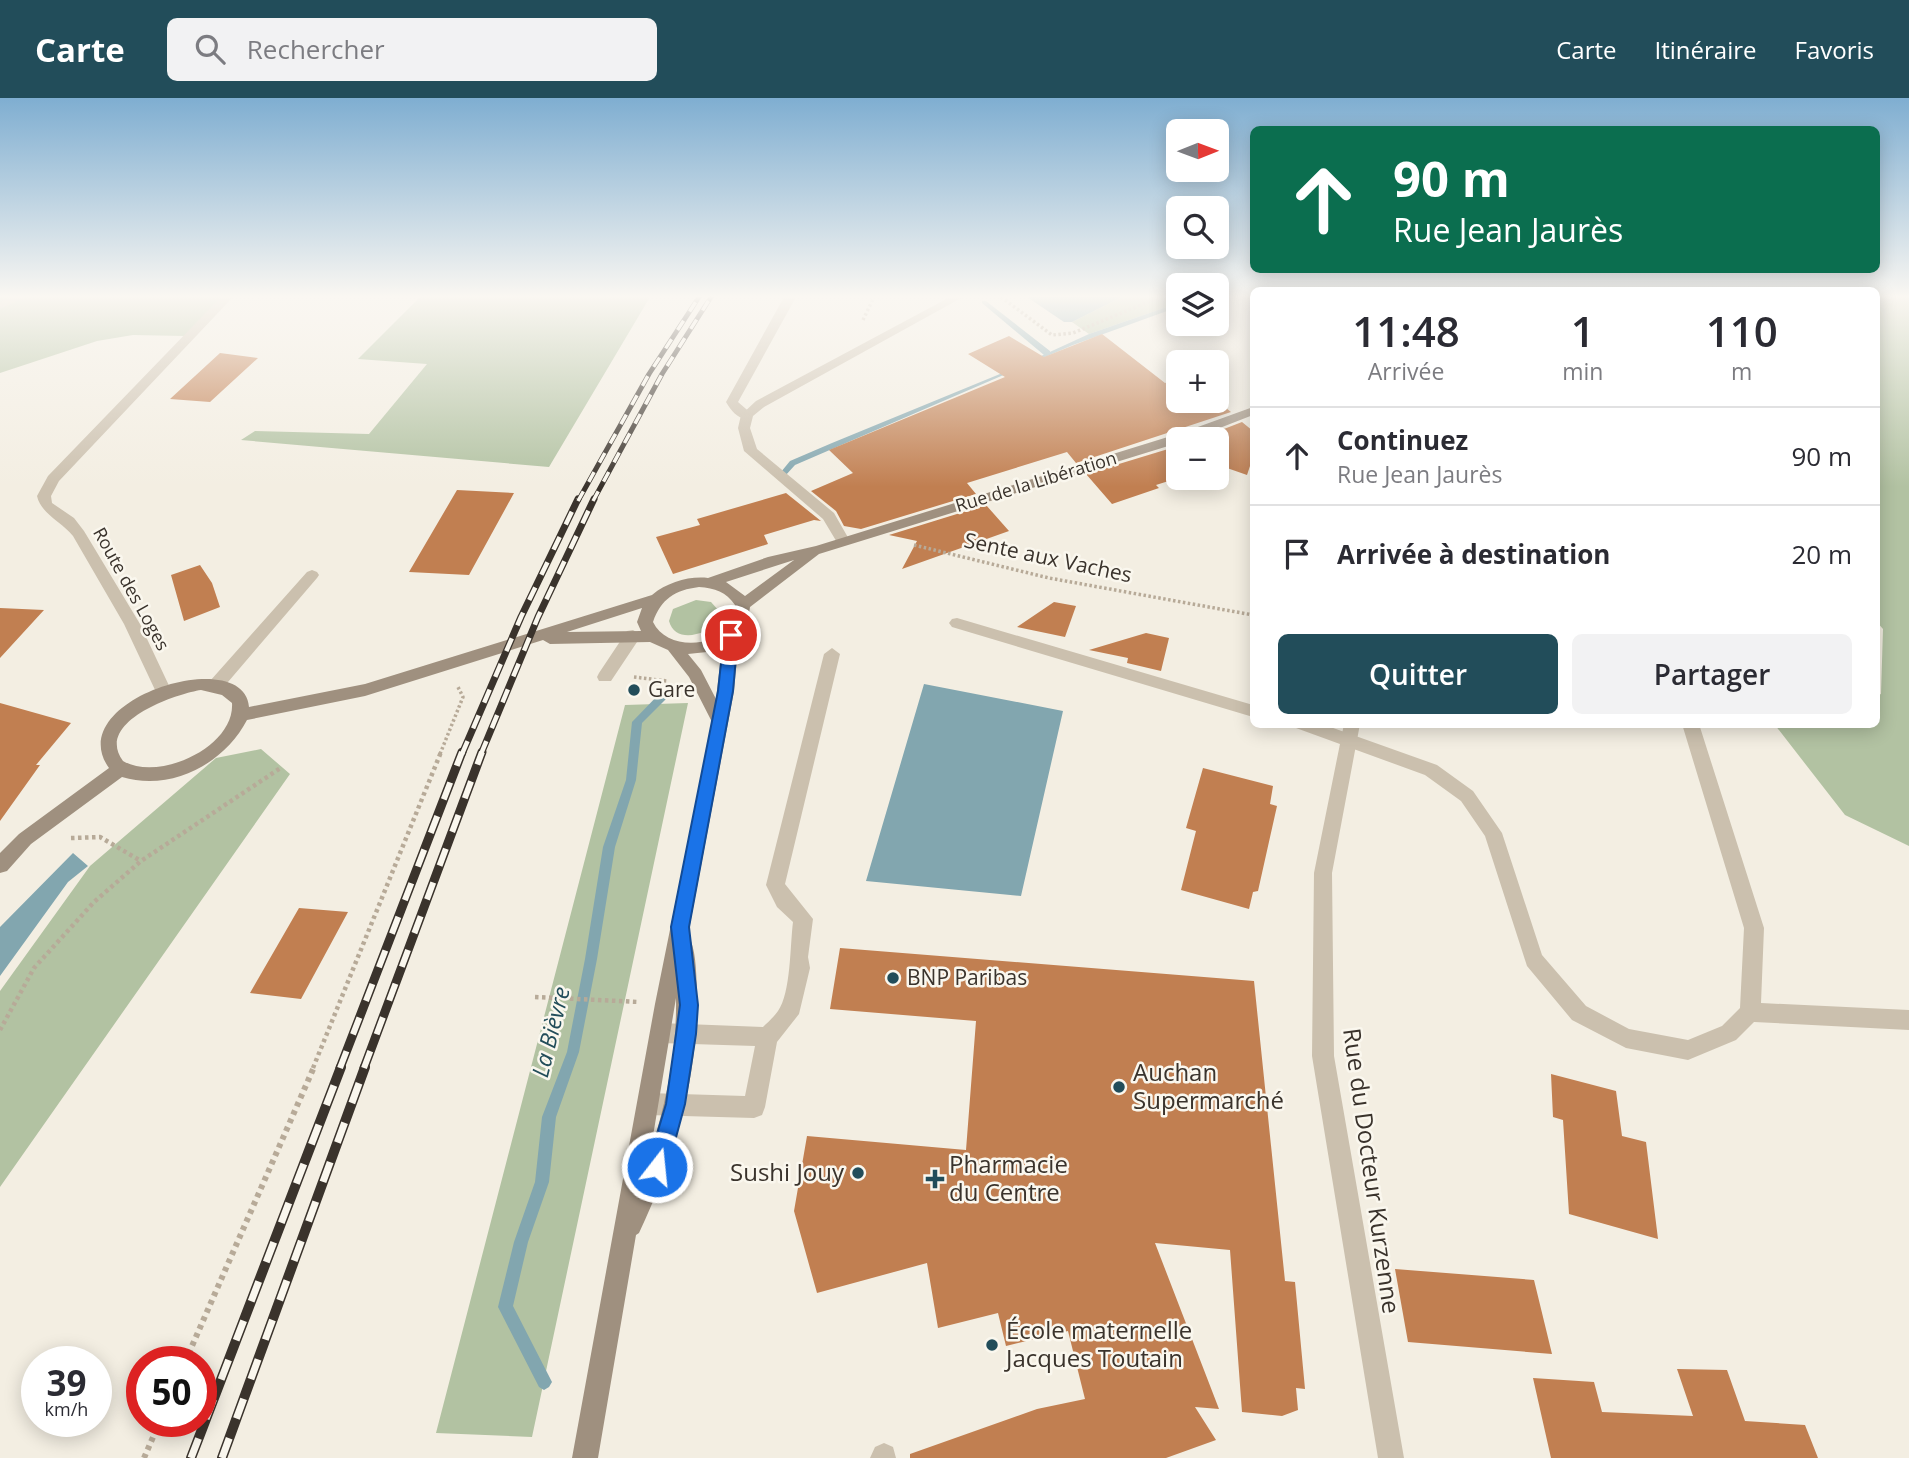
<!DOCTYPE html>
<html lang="fr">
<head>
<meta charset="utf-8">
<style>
	:root { --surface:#fff; --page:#f2f2f3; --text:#2b2b33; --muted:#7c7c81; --line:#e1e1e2; --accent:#224d5a }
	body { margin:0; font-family:"Open Sans",sans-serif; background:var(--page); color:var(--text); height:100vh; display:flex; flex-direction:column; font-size:26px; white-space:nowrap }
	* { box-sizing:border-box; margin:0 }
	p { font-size:23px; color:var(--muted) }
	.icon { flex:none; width:38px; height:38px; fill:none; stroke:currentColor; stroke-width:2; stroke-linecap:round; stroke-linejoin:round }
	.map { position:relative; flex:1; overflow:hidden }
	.drawer { position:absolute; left:1250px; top:189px; width:630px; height:441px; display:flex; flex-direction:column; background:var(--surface); border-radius:10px; box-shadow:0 4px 18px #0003 }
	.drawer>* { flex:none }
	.banner { position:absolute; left:1250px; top:28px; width:630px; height:147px; border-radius:10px; box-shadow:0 4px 18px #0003; background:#0b6e4f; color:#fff; overflow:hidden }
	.needle { width:46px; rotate:89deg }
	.controls { position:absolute; left:1166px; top:21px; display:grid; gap:14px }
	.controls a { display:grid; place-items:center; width:63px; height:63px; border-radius:10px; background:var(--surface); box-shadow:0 4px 18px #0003; font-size:35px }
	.speed { position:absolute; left:21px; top:1248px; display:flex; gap:14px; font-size:35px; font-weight:700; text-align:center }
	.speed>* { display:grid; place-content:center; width:91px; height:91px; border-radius:50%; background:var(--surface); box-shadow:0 4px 18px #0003; line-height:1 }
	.speed small { font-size:18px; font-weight:400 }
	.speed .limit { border:10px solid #d22; background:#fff; color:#111 }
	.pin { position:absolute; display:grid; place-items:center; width:60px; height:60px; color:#fff; margin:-30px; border:4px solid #fff; border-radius:50%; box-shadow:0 2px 7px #0007 }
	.me { position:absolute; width:77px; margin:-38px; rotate:16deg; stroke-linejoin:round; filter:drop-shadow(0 0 5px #0008) }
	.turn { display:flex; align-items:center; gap:24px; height:147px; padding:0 28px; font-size:32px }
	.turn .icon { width:91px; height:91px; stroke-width:2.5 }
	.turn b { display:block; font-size:49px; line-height:60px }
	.eta { display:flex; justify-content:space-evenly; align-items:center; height:119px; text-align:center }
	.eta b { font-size:42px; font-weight:600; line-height:49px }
	.primary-button { display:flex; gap:14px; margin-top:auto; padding:14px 28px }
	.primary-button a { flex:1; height:80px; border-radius:10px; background:var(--accent); color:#fff; font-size:28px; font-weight:600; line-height:80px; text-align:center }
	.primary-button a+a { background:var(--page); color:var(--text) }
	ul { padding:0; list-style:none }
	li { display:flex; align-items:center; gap:21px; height:98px; padding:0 28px; border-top:2px solid var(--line) }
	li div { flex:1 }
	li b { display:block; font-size:26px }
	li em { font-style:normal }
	header { display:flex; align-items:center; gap:42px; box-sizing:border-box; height:98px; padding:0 35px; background:var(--accent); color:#fff }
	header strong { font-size:33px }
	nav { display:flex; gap:38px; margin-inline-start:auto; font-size:24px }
	.search { width:490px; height:63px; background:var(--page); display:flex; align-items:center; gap:18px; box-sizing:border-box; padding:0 24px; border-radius:10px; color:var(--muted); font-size:26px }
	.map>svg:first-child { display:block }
	.green { fill:#b2c2a2 }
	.water { fill:#82a6af }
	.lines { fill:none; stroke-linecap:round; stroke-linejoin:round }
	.stream { fill:#82a6af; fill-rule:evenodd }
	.building { fill:#c17f51 }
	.path-far2 { stroke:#b7aa98; stroke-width:3.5; stroke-dasharray:2.5 2.5; stroke-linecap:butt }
	.path-far1 { stroke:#b7aa98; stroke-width:4.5; stroke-dasharray:3.5 3.5; stroke-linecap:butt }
	.path { stroke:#b7aa98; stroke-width:6; stroke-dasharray:4.5 4.5; stroke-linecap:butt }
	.service { fill:#cbc0ae; fill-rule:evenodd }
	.minor { fill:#cbc0ae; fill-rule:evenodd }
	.tertiary { fill:#cbc0ae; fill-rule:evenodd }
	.secondary { fill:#9f907f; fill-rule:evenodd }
	.rail-far3-casing { stroke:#3a332c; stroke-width:5 }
	.rail-far2-casing { stroke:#3a332c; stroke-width:7 }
	.rail-far1-casing { stroke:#3a332c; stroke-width:9 }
	.rail-casing { stroke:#3a332c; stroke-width:10 }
	.rail-far3 { stroke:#faf7ee; stroke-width:3.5; stroke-dasharray:11; stroke-linecap:butt }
	.rail-far2 { stroke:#faf7ee; stroke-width:4.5; stroke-dasharray:14; stroke-linecap:butt }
	.rail-far1 { stroke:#faf7ee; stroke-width:6; stroke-dasharray:18; stroke-linecap:butt }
	.rail { stroke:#faf7ee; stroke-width:7; stroke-dasharray:21; stroke-linecap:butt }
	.route { fill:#1a73e8; stroke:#114b97; stroke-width:2 }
	.poi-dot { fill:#224d5a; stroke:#faf7ee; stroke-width:2.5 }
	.labels { text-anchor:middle; stroke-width:5; stroke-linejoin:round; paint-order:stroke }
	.far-street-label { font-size:18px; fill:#3a332c; stroke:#faf7ee }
	.street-label { font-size:21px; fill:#3a332c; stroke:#faf7ee }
	.poi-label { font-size:21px; fill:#3a332c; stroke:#faf7ee; text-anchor:start }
	.water-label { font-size:23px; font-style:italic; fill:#224d5a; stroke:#faf7ee }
	.near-poi-label { font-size:24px; fill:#3a332c; stroke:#faf7ee; text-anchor:start }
	.near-street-label { font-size:24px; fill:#3a332c; stroke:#faf7ee }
</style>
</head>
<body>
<header>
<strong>Carte</strong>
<div class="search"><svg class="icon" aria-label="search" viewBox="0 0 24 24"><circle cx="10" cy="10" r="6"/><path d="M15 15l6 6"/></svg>Rechercher</div>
<nav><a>Carte</a><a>Itinéraire</a><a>Favoris</a></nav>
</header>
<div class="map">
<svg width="1909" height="1360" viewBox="0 0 1909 1360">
	<rect width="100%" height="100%" fill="#f3eee2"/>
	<path class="green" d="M0,199H223L185,238L133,237L97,243L0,275Z
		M420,199H650L549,369L241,342L255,333L369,336L427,266L358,261Z
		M1122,199H1178V205L1089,236L1072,224Z
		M1876,199H1909V748L1845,717L1775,627L1876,626V598L1881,596L1883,531L1876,523Z
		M696,502L711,504L719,513L718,524C706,537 675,546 669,523L673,511Z
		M688,605L532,1339L436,1335L625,607Z
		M261,651L290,676L0,1089V893L90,768L216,660Z"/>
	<path class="water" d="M1027,199H1122L1072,224H1064Z
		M1178,205V209L1073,247L795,367L785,378L781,374L790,363L832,345L1017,269L1089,236Z
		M924,586L1063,613L1021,798L866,783Z
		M73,755L88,768L68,784L0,878V829Z"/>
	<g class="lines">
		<path class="stream" d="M982,203H986L1050,253V257H1044L982,205Z
			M666,591L671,595L669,598L642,625L636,682L615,749L597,861L579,954L556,1019L549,1084L528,1144L513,1208L552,1284L549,1289L544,1292L539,1289L498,1209L514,1144L535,1084L542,1019L567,954L585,861L603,749L626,682L632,624L663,592Z"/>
	</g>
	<path class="building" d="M1102,236L1165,285L1178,281V303L1216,302L1231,314L1076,365L1067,354L967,385L976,396L861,431L844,428L836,413L811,393L853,375L829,352L1005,279L968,256L1009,238L1044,259Z
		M220,255L258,260L210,304L170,301Z
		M1242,324L1253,333V359L1247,377L1227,370L1222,372L1216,367V341H1198Z
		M1178,348V380L1156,387L1159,390L1112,406L1086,376Z
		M457,392L514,395L469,477L409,474Z
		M786,395L821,423L814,422L764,437L768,446L673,476L656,439L700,427L697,421Z
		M986,407L1009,433L902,471L917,443L889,437Z
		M200,467L212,485L220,509L184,523L171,477Z
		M1054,504L1076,508L1065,539L1017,529Z
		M0,510L44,512L0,560Z
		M1146,535L1169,540L1161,573L1127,565L1128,560L1089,552Z
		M0,605L71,625L36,667H40L0,723Z
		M1203,670L1273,688L1270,706L1277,708L1258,793L1253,794L1249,811L1181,792L1196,733L1186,730Z
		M299,810L348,814L301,901L250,895Z
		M840,850L1254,883L1285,1183L1295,1184L1305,1291L1296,1290L1298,1312L1282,1318L1242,1314L1230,1152L1155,1145L1219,1311L1195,1309L1216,1342L1166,1360H910V1356L1037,1311L1085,1301L1068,1233L1006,1248L998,1215L938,1230L927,1165L817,1195L794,1113L807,1038L966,1052L976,923L830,911Z
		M1551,976L1616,993L1622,1038L1646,1044L1658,1141L1569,1116L1563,1022L1553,1019Z
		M1395,1171L1534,1182L1552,1256L1408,1244Z
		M1677,1271L1727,1272L1745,1323L1805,1327L1818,1360H1551L1533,1280L1594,1284L1602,1314L1693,1318Z"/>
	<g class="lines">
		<path class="path-far2" d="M1001,199L1052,237L1073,235L1160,199
			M863,222L874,199
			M914,447L1049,480L1253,517
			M634,579L667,583
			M440,656L463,599L457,587"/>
		<path class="path-far1" d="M71,740L100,739L141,763
			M535,899L639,904
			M0,932L34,870L94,804L141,763L282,669
			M313,970L441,654"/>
		<path class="path" d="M185,1264L314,969
			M144,1360L160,1323"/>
		<path class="service" d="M12,199H26L0,211V204Z
			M784,199H796L738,304L753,317L751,320C739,323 732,314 726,304Z
			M312,472L317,474L319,477L317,480L222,591H210L208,587L210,583L307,474Z
			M957,520L1253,607V619L952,529L949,525L952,521Z
			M633,532L641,537L639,541L611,583H599L597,579L599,575L627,533Z
			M832,550L840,556L785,786L813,821L808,859L810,870L799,916L777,944L765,1009L762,1017L754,1020L648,1017L640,1014L637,1006L640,998L648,995L745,998L755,948L660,945L653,942L650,935L653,928L660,925L763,929C768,924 774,919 778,913C791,895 790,847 793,824L777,809L766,787L824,556Z
			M1294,626H1322L1437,667L1473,693L1502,735L1542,857L1586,908L1629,931L1688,942L1722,928L1740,910L1744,830L1682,626H1699L1764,830L1761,905L1909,912V932L1754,924L1736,942L1688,962L1626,950L1572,922L1527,868L1485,738L1461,703L1425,677L1296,630Z
			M884,1345L893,1349L896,1360H870L875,1349Z"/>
		<path class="minor" d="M950,199H963L764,309L753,318L750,330L757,351L834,415L850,443L848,446H838L823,421L744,353L738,330L741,317L756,303Z
			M1344,626H1360L1332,775L1334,958L1404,1360H1378L1312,958L1314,775Z"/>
		<path class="tertiary" d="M221,199H233L59,383L51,398L52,405L74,420L84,433L140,526L172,594L164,600L156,594L124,526L73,438C62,424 41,416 37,398L48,378Z"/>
		<path class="secondary" d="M1253,309V317L1194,340L1178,341V345L819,456L750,509L747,528L739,538L734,593L688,837C696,850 696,873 697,890C699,977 676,1057 639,1135L636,1137L598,1360H572L655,906L712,624L689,579L668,552L650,544L550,546L543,542L365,598L247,622C224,666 171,694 122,679L31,746L7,773L0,775V755L19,736L109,670C60,602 244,545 249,609L365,586L652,497C668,484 689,478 708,480L768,459L816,448L1184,334ZM794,462L745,498L726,484ZM699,489C715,490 726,494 735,507C734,514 734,523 729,528C711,551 666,551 653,524C661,501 675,492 699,489ZM642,510L637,524L641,533L567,534ZM722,549L716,601L701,572L688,556L707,554ZM201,592L222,597L232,605C235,649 159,684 123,663C94,624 175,596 201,592ZM676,900C677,954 666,1005 650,1056Z"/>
		<g class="rail-far3-casing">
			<path id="rail-far3" d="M578,403L649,276L699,199
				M593,403L662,276L711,199"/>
		</g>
		<g class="rail-far2-casing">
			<path id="rail-far2" d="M462,656L521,519L578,401
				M481,656L538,519L594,401"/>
		</g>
		<g class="rail-far1-casing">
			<path id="rail-far1" d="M340,970L462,654
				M364,970L482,654"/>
		</g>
		<g class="rail-casing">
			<path id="rail" d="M191,1360L341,969
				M222,1360L365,969"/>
		</g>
		<use href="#rail-far3" class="rail-far3"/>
		<use href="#rail-far2" class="rail-far2"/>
		<use href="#rail-far1" class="rail-far1"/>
		<use href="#rail" class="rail"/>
	</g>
	<linearGradient id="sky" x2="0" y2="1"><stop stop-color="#7faed1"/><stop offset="0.51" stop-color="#faf7f2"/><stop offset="1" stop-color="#faf7f2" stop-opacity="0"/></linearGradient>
	<rect width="1909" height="389" fill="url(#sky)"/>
	<path class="route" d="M731,532L738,537L733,593L689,829L698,907L696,936L685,1006L668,1069L665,1077L657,1080L650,1077L647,1069L666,1006L676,936L680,907L671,829L718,593L724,537Z"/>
	<g class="poi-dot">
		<circle cx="634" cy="592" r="7"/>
		<circle cx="893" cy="880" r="7"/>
		<circle cx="1119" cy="989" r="7"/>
		<circle cx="858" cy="1075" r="7"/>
		<path d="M931.5 1070.5h7v7h7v7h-7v7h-7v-7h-7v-7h7z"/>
		<circle cx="992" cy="1247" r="7"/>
	</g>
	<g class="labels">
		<g class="far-street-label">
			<text transform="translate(1036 384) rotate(-17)" y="6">Rue de la Libération</text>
			<text transform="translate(131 491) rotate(61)" y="6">Route des Loges</text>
		</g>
		<g class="street-label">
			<text transform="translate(1048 460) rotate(12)" y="7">Sente aux Vaches</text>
		</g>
		<g class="poi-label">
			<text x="648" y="599">Gare</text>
			<text x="907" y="887">BNP Paribas</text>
		</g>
		<g class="water-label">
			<text transform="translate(551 934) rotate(-76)" y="8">La Bièvre</text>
		</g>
		<g class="near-poi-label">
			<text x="1133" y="983">Auchan<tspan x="1133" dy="28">Supermarché</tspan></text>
			<text x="949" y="1075">Pharmacie<tspan x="949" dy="28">du Centre</tspan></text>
			<text x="844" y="1083" text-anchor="end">Sushi Jouy</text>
			<text x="1006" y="1241">École maternelle<tspan x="1006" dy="28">Jacques Toutain</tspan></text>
		</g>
		<g class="near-street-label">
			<text transform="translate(1371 1073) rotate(82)" y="8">Rue du Docteur Kurzenne</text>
		</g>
	</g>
</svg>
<div class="controls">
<a><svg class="needle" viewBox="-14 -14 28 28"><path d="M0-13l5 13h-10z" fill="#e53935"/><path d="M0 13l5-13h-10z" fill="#7c7c81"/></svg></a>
<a><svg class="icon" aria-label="search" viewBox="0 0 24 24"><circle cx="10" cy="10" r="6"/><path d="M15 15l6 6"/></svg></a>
<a><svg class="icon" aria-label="layers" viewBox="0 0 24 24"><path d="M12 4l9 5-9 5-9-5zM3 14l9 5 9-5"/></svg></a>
<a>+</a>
<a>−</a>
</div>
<div class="speed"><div>39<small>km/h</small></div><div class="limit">50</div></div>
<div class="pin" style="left:731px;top:537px;background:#d93025"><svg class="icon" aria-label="arrive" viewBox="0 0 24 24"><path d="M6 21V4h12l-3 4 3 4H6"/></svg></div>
<svg class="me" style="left:657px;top:1069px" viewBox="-20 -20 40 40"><circle r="17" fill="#1a73e8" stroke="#fff" stroke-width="3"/><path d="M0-11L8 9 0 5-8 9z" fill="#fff"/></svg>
<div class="banner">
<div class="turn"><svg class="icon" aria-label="ahead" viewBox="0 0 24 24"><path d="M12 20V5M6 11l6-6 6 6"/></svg><div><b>90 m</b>Rue Jean Jaurès</div></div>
</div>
<section class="drawer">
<div class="eta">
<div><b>11:48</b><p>Arrivée</p></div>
<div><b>1</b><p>min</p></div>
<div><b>110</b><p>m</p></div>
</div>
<ul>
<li><svg class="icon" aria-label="ahead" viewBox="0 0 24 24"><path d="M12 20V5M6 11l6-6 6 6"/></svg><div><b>Continuez</b><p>Rue Jean Jaurès</p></div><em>90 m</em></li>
<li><svg class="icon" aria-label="arrive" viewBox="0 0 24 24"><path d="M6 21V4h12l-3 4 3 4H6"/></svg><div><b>Arrivée à destination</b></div><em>20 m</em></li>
</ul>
<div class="primary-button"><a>Quitter</a><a>Partager</a></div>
</section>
</div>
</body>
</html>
